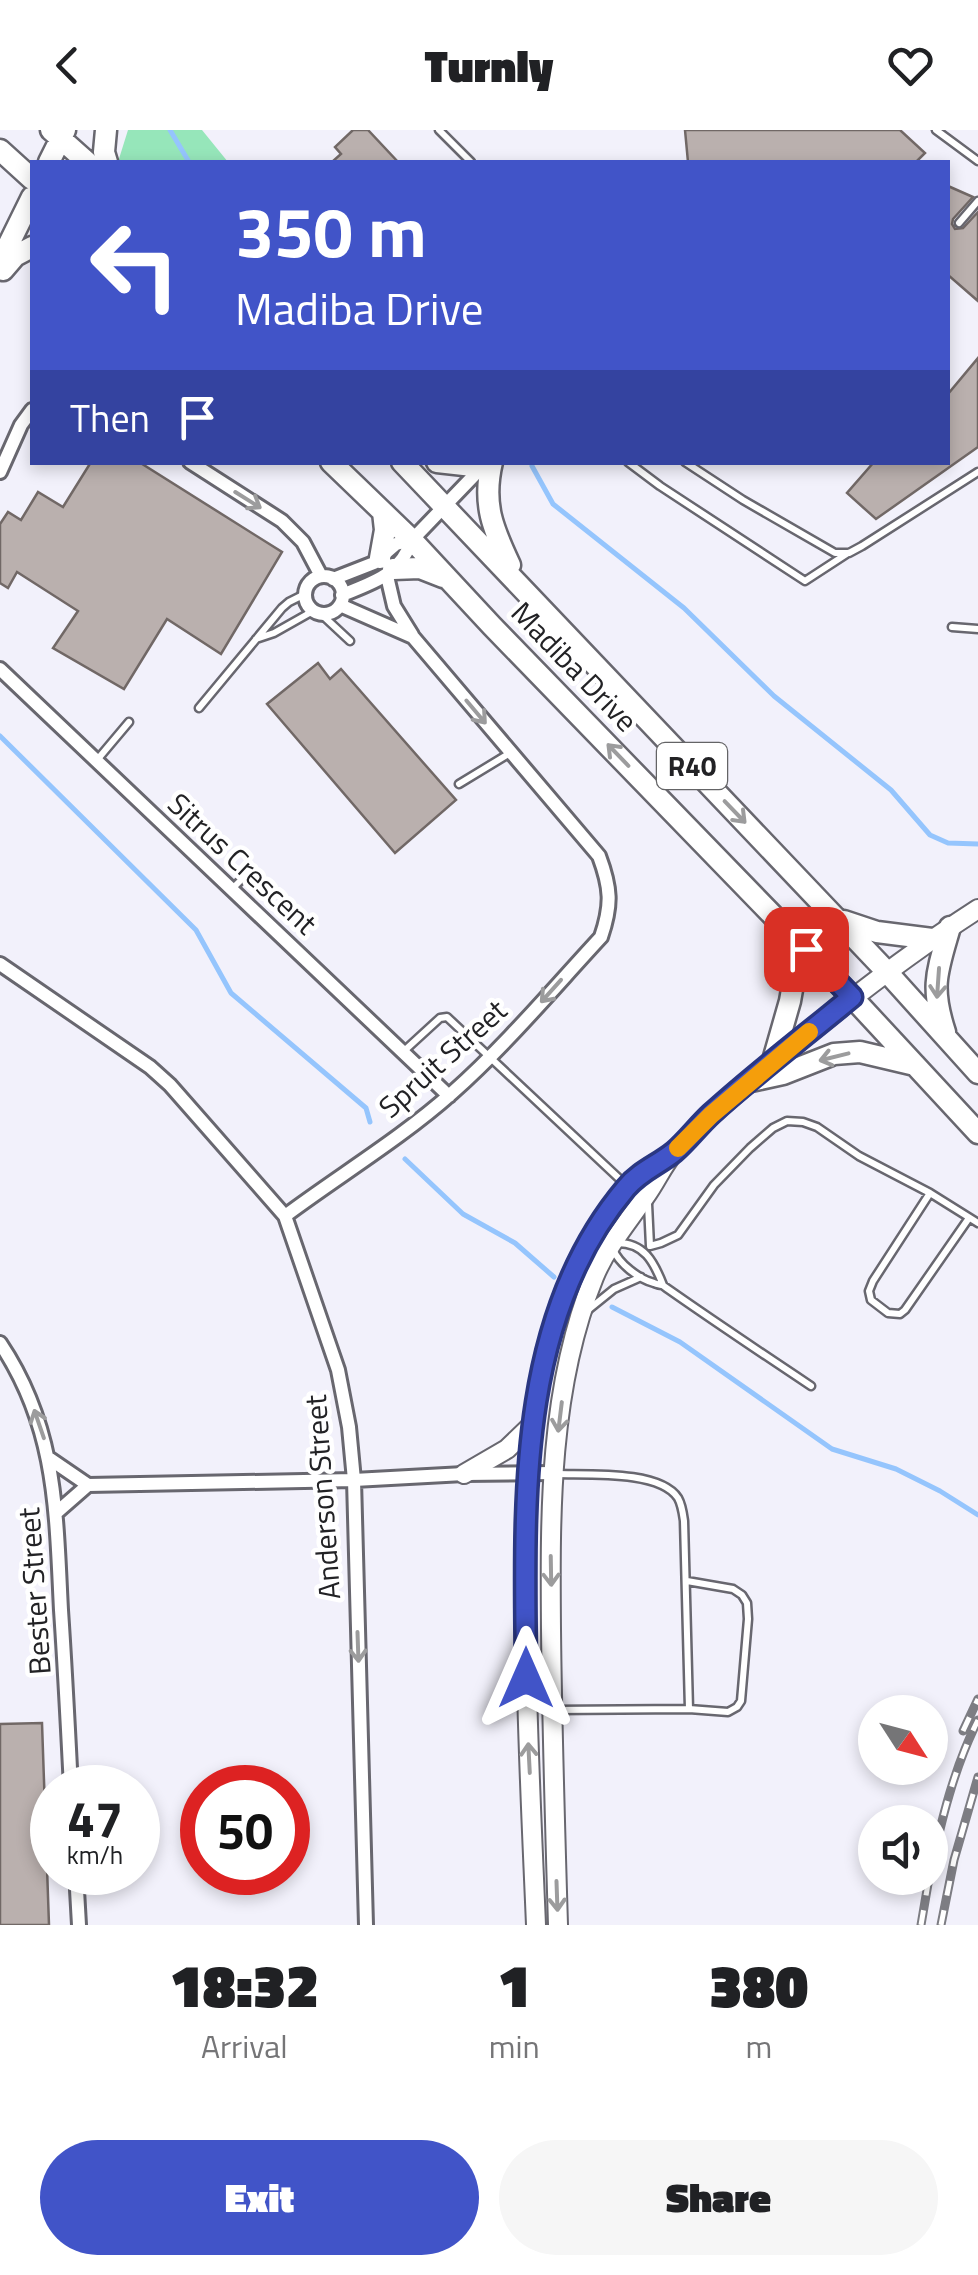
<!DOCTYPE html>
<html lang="en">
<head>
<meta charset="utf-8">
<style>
	:root { --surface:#fff; --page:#f6f6f6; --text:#202124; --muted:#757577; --accent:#4154c8 }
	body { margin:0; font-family:"Titillium Web",sans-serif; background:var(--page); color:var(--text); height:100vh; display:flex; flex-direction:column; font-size:38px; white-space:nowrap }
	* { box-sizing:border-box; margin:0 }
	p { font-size:32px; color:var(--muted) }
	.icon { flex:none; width:55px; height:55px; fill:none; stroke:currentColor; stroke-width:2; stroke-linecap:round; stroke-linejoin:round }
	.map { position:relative; height:1795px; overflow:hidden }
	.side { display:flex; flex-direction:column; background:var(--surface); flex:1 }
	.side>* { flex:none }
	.banner { position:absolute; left:30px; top:30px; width:920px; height:305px; border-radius:0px; box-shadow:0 5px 15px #0003; background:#4154c8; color:#fff; overflow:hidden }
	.needle { width:65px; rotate:126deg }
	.fabs { position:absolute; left:858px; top:1565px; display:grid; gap:20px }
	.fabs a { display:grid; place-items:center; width:90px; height:90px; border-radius:50%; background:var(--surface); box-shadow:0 5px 15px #0003; font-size:50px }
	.speed { position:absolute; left:30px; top:1635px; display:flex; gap:20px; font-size:50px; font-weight:700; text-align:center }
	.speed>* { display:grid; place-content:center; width:130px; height:130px; border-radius:50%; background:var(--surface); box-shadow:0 5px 15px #0003; line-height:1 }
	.speed small { font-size:25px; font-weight:400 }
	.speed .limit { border:15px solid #d22; background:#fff; color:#111 }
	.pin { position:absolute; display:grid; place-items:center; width:85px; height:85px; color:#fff; margin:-42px; border-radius:20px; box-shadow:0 5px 15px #0006 }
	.me { position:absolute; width:110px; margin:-55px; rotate:0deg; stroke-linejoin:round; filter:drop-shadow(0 0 8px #0008) }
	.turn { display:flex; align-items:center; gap:35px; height:210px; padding:0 40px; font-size:45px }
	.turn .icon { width:130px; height:130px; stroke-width:2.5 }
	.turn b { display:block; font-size:70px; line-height:85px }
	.then { display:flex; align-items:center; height:95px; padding:0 40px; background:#0003; gap:20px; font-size:38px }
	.eta { display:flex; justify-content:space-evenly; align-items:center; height:170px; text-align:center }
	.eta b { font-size:60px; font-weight:800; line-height:70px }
	.primary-button { display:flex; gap:20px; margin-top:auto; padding:20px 40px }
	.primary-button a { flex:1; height:115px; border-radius:60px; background:var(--accent); color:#fff; font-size:40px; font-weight:800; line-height:115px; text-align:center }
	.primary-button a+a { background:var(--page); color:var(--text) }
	header { display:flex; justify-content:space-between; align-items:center; height:130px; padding:0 40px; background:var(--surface); font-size:45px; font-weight:800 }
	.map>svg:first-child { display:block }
	.green { fill:#96e6ba }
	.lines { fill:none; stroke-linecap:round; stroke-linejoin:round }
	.stream { stroke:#95c5fd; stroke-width:5 }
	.building { fill:#bab0ae; stroke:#716866; stroke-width:2.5 }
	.lane-casing { stroke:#68676f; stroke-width:11 }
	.street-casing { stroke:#68676f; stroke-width:18 }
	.secondary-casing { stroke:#68676f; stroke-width:22 }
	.primary-casing { stroke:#68676f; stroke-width:25 }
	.lane { stroke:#fff; stroke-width:6 }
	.street { stroke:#fff; stroke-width:12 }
	.secondary { stroke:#fff; stroke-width:18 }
	.primary { stroke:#fff; stroke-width:20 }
	.rail-casing { stroke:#7d7d83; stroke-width:9 }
	.rail { stroke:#fff; stroke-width:5; stroke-dasharray:15; stroke-linecap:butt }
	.oneway { stroke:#9c9c9d }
	.route-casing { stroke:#2a3782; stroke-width:25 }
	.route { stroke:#4154c8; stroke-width:18 }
	.slow { stroke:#f59e0b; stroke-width:18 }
	.labels { text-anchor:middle; stroke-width:9; stroke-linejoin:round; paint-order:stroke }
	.shield { fill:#fff; stroke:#646466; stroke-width:2.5 }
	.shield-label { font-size:28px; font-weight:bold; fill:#222225 }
	.street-label { font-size:30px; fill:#222225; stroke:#fff }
</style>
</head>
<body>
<header><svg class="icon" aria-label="back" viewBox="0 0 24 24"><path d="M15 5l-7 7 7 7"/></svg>Turnly<svg class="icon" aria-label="heart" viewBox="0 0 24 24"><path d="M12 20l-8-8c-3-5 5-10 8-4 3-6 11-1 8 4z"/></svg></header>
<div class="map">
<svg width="978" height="1795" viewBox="0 0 978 1795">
	<rect width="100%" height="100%" fill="#f2f1fb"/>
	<path class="green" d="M128,0H202L228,32H118Z"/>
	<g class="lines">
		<path class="stream" d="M170,0L189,32
			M532,336L553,374L684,478L774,566L891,660L930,705L948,713L978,714
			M0,606L196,800L231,863L366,978L370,992
			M405,1029L463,1084L515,1113L554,1147
			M612,1177L680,1212L832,1319L896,1339L940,1361L978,1385"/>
	</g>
	<path class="building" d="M353,0H368L398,32H332L341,24L335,17Z
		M685,0H900L925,23L916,32H688Z
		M948,56L973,67L953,89L952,94L955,99L963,98L978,82V171L948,145Z
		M978,228V317L876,389L847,363L874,332H948V264Z
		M91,332H139L282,422L221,524L167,489L124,559L53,518L78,481L17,442L8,458L0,453V394L8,382L21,390L38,362L63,377Z
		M318,533L330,549L341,539L456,670L395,723L267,574Z
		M42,1593L49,1795H0V1594Z"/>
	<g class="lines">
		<g class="lane-casing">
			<path id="lane" d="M439,0L471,32
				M936,0L978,31
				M959,93L978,71
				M628,332L660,356L805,451L848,423
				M685,332L743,370L835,423H849L862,416L978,342
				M320,483L350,511
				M952,497L978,499
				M256,509L274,503L313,481
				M199,578L282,478L289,472L305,464
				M97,630L129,592
				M459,654L510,623
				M233,758L249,742
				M404,921L440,888L447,887L626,1055
				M930,1063L873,1151L869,1161L871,1170L888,1183L900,1184L905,1180L969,1088
				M648,1074L650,1116
				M616,1113C644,1112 654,1132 663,1155
				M650,1116L661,1113L678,1105L714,1055L750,1018L773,998L787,991L803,992L817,997L859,1026L930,1063L978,1093
				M613,1119C619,1134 639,1149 654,1153C667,1158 657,1151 668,1159C715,1192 763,1224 811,1256
				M588,1180L614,1159L641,1147
				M557,1344C587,1345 660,1340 678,1368C682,1375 683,1384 684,1391L689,1579
				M553,1580L689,1579L728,1582L737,1577L741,1571L748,1489L747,1473L742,1465L733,1459L687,1451"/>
		</g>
		<g class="street-casing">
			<path id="street" d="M190,332L282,391L303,412L321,446
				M0,342L21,295L32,280
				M387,446L394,476L412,505
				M305 465a19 19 0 1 1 38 0a19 19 0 1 1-38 0Z
				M333,449L374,433L396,414L412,410
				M342,465C374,452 400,445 412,410L484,335
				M0,539L449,966
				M0,834L150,937L170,955L285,1086L338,1240L349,1297L354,1350L366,1795
				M285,1086C340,1045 400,1009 452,963C506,915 552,860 601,807C612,775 611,758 599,726L413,507L340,475
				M0,1213C57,1298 56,1382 61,1480C65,1539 68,1598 71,1658
				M50,1329L88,1355
				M56,1383L88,1355L354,1350L464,1344L554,1343
				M76,1742L79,1795"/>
		</g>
		<g class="secondary-casing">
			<path id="secondary" d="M464,1344L507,1319L533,1294
				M536,1795C532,1699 527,1603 526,1507C525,1373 521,1227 592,1108C614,1071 629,1048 668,1026
				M558,1795C555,1696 552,1598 551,1499C550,1382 549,1258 594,1147C607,1116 628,1092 647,1064C657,1050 664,1033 676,1020C705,988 739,961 772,934C838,878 905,826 978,779"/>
		</g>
		<g class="primary-casing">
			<path id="primary" d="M51,0L87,32
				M106,0L104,22L107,32
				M0,20L32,49
				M49,32L65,0
				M0,132L32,67
				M3,140L15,126L32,117
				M331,332L412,410L492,496L852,867L978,1003
				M402,332L887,842L978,943
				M437,332L482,337
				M492,332C482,374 493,399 510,435
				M380,428L385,400L383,382
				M393,439L420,438L443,447
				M844,791L877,802L932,809
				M945,902C930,856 937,842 950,797
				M772,934L790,871L793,854L784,795
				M751,951L783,944L834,924L860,922L915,935"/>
		</g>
		<use href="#lane" class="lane"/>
		<use href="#street" class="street"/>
		<use href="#secondary" class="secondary"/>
		<use href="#primary" class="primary"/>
		<g class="rail-casing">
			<path id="rail" d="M963,1601L978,1569
				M930,1744C941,1691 954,1638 978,1590
				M921,1795L929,1748
				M941,1795L954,1730L978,1647"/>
		</g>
		<use href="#rail" class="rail"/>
	</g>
	<defs><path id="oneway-shaft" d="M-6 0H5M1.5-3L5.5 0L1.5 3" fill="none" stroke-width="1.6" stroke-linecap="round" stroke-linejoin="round" transform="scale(2.5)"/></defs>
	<g class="oneway">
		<use href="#oneway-shaft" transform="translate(248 370) rotate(32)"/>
		<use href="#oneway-shaft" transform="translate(476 582) rotate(50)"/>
		<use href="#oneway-shaft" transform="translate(618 625) rotate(-134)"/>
		<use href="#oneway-shaft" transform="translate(735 682) rotate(46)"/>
		<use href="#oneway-shaft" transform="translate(938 853) rotate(94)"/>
		<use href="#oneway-shaft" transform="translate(551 861) rotate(132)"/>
		<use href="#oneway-shaft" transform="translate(834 927) rotate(166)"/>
		<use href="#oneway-shaft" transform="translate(560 1287) rotate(97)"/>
		<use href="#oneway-shaft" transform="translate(39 1294) rotate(-109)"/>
		<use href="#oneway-shaft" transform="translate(551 1441) rotate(89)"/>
		<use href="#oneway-shaft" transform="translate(358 1517) rotate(88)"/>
		<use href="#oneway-shaft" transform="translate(529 1628) rotate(-93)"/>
		<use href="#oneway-shaft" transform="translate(557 1766) rotate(88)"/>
	</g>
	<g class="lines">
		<g class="route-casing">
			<path id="route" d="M526,1548C525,1384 513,1192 626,1058C640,1041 658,1035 674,1022C687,1011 698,996 711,984C756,943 805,906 852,867L806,819"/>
		</g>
		<use href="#route" class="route"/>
		<path class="slow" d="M678,1018L711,985L809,902"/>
	</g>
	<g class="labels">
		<rect class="shield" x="657" y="613" width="70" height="46" rx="8"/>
		<g class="shield-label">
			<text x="692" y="646">R40</text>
		</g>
		<g class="street-label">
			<text transform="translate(574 537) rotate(46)" y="10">Madiba Drive</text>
			<text transform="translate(242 734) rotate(43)" y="10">Sitrus Crescent</text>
			<text transform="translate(443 929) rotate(-42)" y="10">Spruit Street</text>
			<text transform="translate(323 1367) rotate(-94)" y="10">Anderson Street</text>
			<text transform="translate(35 1461) rotate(-94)" y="10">Bester Street</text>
		</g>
	</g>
</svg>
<div class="fabs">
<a><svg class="needle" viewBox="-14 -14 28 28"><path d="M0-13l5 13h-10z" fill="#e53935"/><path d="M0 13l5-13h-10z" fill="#757577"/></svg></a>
<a><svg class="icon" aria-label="sound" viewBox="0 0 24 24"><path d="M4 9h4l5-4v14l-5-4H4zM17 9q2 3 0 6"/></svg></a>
</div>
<div class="speed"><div>47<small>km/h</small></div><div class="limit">50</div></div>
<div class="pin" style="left:806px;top:819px;background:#d93025"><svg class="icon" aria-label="arrive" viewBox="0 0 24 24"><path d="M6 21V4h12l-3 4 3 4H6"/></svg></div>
<svg class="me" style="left:526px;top:1548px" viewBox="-20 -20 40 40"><path d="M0-17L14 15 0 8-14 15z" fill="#4154c8" stroke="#fff" stroke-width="4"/></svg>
<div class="banner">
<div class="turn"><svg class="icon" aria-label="left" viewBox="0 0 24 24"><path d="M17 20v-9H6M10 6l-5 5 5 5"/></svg><div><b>350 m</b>Madiba Drive</div></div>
<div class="then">Then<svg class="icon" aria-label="arrive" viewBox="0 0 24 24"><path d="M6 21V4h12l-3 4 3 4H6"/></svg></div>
</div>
</div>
<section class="side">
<div class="eta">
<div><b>18:32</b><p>Arrival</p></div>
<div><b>1</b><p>min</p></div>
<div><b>380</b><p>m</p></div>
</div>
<div class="primary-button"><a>Exit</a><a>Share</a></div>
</section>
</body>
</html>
